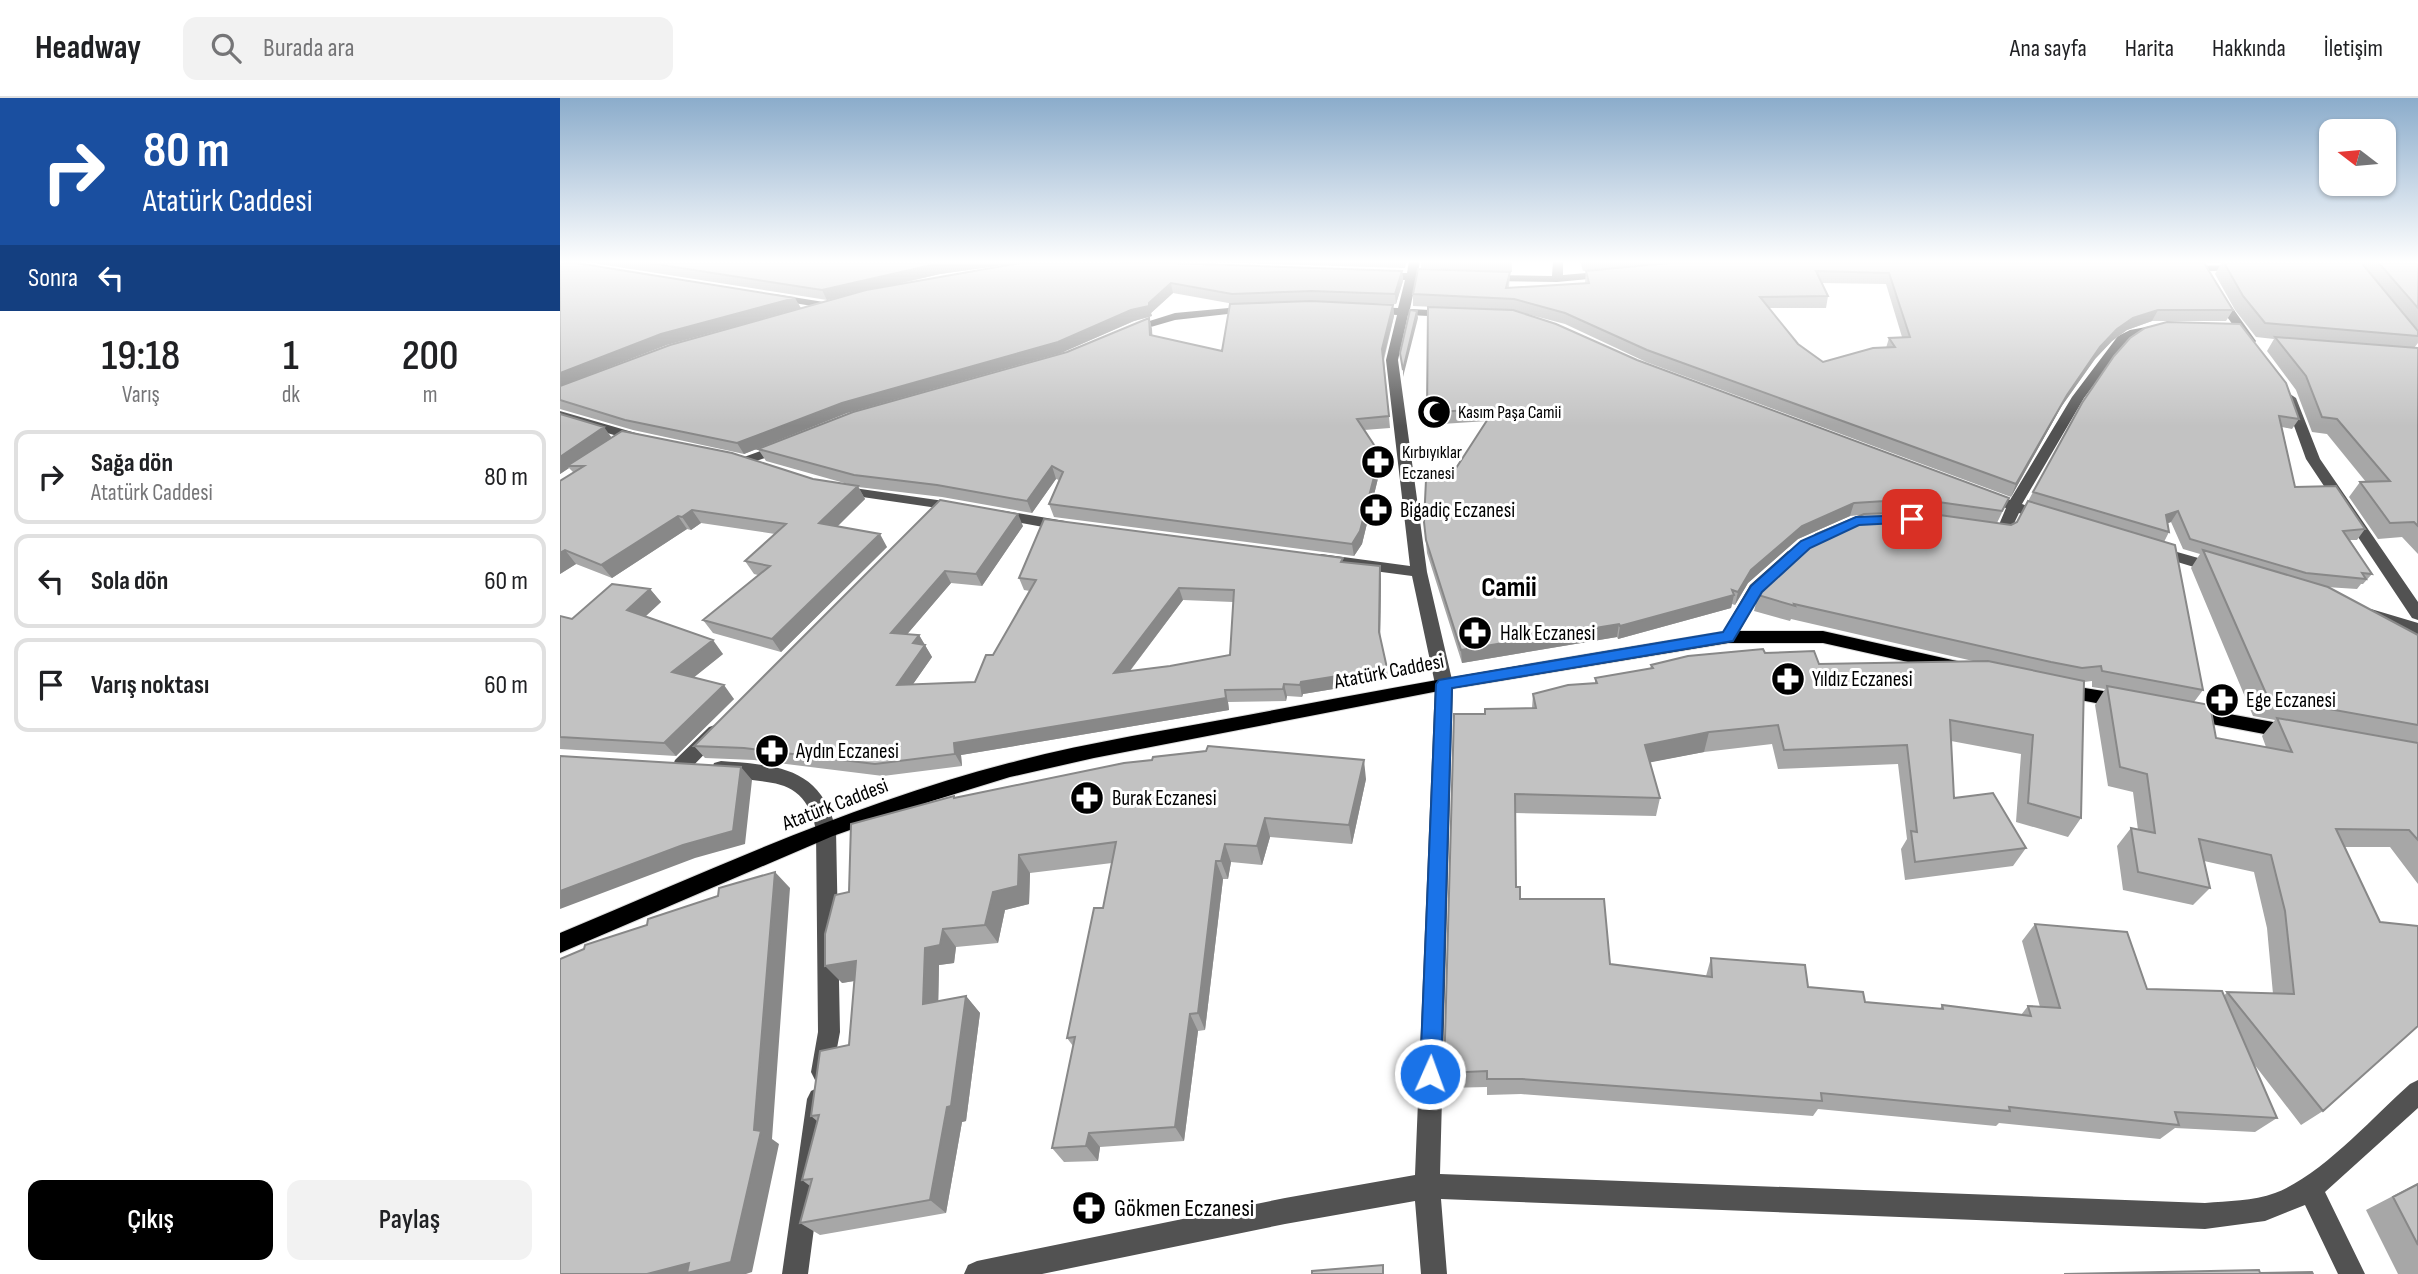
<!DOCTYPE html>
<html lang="tr">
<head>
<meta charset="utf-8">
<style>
	:root { --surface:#fff; --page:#f2f2f2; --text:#202124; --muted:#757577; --line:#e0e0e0; --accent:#000 }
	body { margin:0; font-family:"Sofia Sans Condensed",sans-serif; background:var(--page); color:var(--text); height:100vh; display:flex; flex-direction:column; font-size:26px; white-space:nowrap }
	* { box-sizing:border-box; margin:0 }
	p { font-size:23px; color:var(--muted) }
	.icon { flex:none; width:38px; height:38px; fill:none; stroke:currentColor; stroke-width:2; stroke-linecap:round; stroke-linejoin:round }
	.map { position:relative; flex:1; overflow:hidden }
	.drawer { display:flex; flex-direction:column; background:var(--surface); width:560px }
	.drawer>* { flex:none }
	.guide { background:#1a4fa0; color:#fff; overflow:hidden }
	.needle { width:46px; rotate:286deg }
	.tools { position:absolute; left:1759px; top:21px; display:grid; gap:14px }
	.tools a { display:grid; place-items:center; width:77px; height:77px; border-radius:14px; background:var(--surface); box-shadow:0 2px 5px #0004; font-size:35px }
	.pin { position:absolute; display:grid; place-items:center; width:60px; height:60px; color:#fff; margin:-30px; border-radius:14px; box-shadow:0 4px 10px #0006 }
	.me { position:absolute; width:77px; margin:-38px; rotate:2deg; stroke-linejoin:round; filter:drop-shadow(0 0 5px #0008) }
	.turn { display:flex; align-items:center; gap:24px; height:147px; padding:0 28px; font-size:32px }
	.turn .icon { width:91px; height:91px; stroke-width:2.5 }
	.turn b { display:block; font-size:49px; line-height:60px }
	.then { display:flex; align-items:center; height:66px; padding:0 28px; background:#0003; gap:14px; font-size:26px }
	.eta { display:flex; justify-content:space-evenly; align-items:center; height:119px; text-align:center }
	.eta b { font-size:42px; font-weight:600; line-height:49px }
	.button { display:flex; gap:14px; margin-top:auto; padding:14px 28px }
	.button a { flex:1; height:80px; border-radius:14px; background:var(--accent); color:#fff; font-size:28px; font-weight:600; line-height:80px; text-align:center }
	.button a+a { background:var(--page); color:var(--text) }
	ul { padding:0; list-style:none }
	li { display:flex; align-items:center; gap:21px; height:94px; margin:0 14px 10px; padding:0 14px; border:4px solid var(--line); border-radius:14px }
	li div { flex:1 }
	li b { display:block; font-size:26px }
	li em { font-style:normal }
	header { display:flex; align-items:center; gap:42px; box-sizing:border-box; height:98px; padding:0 35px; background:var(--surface); border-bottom:2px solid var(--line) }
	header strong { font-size:33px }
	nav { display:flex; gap:38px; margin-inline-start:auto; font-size:24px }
	.search { width:490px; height:63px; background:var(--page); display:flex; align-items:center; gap:18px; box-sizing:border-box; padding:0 24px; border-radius:14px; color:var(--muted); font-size:26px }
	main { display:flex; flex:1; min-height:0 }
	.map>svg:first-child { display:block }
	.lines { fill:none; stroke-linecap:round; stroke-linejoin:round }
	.major-casing { stroke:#dbdbdb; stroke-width:2 }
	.minor { fill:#525252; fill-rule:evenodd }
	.major { fill:#000; fill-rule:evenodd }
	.wall { fill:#a7a7a7; fill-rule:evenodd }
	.shaded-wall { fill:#888 }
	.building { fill:#c2c2c2; stroke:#888; stroke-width:2; fill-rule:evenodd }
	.route { fill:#1a73e8; stroke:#114b97; stroke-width:2 }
	.labels { text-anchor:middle; stroke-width:6; stroke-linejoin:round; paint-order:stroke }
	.far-poi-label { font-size:18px; fill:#000; stroke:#fff; text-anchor:start }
	.poi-label { font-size:21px; fill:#000; stroke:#fff; text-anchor:start }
	.street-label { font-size:21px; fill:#000; stroke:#fff }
	.near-poi-label { font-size:24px; fill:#000; stroke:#fff; text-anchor:start }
	.district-label { font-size:28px; font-weight:bold; fill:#000; stroke:#fff }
</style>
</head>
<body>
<header>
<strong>Headway</strong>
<div class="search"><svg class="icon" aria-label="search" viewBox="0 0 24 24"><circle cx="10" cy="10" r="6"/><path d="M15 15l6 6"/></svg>Burada ara</div>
<nav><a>Ana sayfa</a><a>Harita</a><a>Hakkında</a><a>İletişim</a></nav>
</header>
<main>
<section class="drawer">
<div class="guide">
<div class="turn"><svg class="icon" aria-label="right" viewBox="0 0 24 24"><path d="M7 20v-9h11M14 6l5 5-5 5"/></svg><div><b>80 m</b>Atatürk Caddesi</div></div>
<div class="then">Sonra<svg class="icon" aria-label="left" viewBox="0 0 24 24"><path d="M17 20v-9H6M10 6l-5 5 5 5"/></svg></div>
</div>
<div class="eta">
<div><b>19:18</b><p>Varış</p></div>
<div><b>1</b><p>dk</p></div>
<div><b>200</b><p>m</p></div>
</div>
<ul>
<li><svg class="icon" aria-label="right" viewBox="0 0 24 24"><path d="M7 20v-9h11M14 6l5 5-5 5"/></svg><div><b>Sağa dön</b><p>Atatürk Caddesi</p></div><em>80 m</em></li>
<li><svg class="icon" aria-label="left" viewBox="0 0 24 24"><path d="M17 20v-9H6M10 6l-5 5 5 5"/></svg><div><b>Sola dön</b></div><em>60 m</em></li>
<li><svg class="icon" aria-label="arrive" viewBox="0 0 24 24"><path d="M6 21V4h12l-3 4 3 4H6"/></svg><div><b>Varış noktası</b></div><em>60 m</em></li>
</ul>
<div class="button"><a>Çıkış</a><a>Paylaş</a></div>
</section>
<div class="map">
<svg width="1858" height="1176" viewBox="0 0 1858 1176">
	<rect width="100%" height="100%" fill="#fff"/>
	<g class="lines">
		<g class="major-casing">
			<path id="major" d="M1168,533H1263L1397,563L1406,569L1397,575L1263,545H1168L884,592L534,660L450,679L372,703L273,738L0,855V835C148,773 294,705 449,665C528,644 609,632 688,617C848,586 1008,559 1168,533Z
				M1500,586L1562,596L1568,598L1571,603L1568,608L1562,610L1494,597L1491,592L1494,587Z
				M1631,609L1730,627L1736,629L1739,634L1736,639L1730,641L1625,621L1622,616L1625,611Z"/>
		</g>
		<path class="minor" d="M849,163H860L858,175L879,176L885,179L879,182H856L850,211L890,213L896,216L890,219L848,217L838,262L867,474L893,586L880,1076L1645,1105C1668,1103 1693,1103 1715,1095C1761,1078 1813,1019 1850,986L1858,982V1010L1765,1094L1805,1176H1778L1745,1107L1705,1123L1645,1131L881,1101L887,1176H861L855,1103L725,1126L482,1176H404L408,1167L417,1163L725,1100L855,1077L875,586L852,478L761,466L753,461L761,456L850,468L826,262L837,217L809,215L803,212L809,209L838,210L845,182L819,181L813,178L819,175H847Z
			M993,163H1003V177L1050,173L1055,176L1050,179L997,184L928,183L922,180L928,177L992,178Z
			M1687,167L1688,169L1683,172L1623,174L1618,171L1623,168Z
			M1654,195H1662L1696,243L1694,246H1686L1652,197Z
			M214,196L270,205L276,208L270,211L210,201L208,199Z
			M690,208L694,209V213L615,222L570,235L564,231L615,215Z
			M1602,226L1608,230L1606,233L1577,238L1566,244L1524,300L1462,406L1491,417L1493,420L1491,423L1486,425L1459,415L1448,438L1425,436L1422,433L1425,430L1438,429L1446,410L1422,401L1420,398L1422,395L1427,394L1450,402L1512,299L1558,238L1570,232Z
			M1730,296L1736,300L1760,361L1858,504V522L1852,520L1746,361L1724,300Z
			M0,313L86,338L88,341L81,345L0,321Z
			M223,345L230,349L228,352L185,367L161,362L159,359L166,355L184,359Z
			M280,388L398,405L405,409L398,413L275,395L273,392L275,389Z
			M439,412L505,423L512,428L505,433L434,420L432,417Z
			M1596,448L1663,467L1665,471L1657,476L1591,456L1588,453Z
			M1233,452L1241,457L1238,461L1202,494L1174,543H1162L1160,539L1190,487L1228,453Z
			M1811,511L1858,525V537L1805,521L1803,517Z
			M155,627L161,629L164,634L161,639L129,672L122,674L115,672L113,667L115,662L149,629Z
			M161,663C217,667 261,669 276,732L280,934L271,982L263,986L255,982L251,974L258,934L256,732C243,670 200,690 154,675L152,670L154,665Z
			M259,989L267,993L271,1001L248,1176H222L247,1001L251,993Z"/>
		<use href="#major" class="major"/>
	</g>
	<path class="wall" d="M20,163H473L461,165L842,173L843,183L836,206L763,204L833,207L834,218L824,262L830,330L804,332L820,356L821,368L802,446L794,458L494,419L489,406L499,382L496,381L472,415L382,399L298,389L305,401L277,428L327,449L221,554L153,535L143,522L198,477L194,476L185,463L215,436L141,425L131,432L127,431L52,480L16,466L0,476L13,374L9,370L0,376V316L52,340L253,381L295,388L206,363L198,351L507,254L589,220L592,231V238L662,253L674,206L613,195L591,215L592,218L574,223L501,255L287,315L184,356L73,332L0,311V288L289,197L267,202ZM445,167L322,190L380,176Z
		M605,163H847L845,170Z
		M861,163H952V174L861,170Z
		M1020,163H1633L1632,165L1117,164L1023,173Z
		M1647,163H1858V245L1854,250H1858V456L1842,439L1818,441L1789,399L1800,384H1806L1767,336L1752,334L1736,292L1707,253L1714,241L1696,239L1675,212L1655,176L1661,165H1649Z
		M1644,165L1673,212L1666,223H1592L1567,232L1552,243L1535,261L1501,309L1451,399L1086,264L1005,226L959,214L1077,262L1449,400L1437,425L1451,427L1457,424L1473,394L1554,258L1739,321L1732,331L1722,329L1735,389L1805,431L1797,442H1790L1812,476L1803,486H1801L1797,491L1766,489L1858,537V786L1830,749H1784L1763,1013L1741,1027L1694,966L1717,1020L1695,1034L1615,1030L1600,1041L1439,1025L1436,1028L1258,1011L1253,1018L961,996L927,997V989L885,990L884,975L925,616L972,610L973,596L1035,585V580L1090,571L1091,567L1205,555L1259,566L1413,563L1231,521L1230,523L1194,513L1198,497L1300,417L1290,418L1238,441L1188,485L1175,507L1172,506L1171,510L1058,541L1057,539L902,565L867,455L864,424L889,381L927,323L867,327V315L898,210L853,208V196L950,174L949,190L1025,185L1026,173ZM1262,185L1326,186L1342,239L1329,240L1326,250L1263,264L1238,246L1209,210H1266L1268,198ZM1611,424L1623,451L1640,456L1631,470L1693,618L1715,622L1702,638L1706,649L1656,640L1634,604L1643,592L1604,444L1609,434L1608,425ZM1532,583V589L1545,591L1535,607L1548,688L1573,694L1578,732L1571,730L1557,748L1563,792L1633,807L1650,790L1644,763L1694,774L1707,830L1713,896L1667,894L1664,898L1587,891L1475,826L1462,843L1480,909L1468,908L1461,917L1382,907L1380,911L1305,904L1248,889L1151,860L1146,878L1050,866L960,801L956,789L955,715L1096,718L1100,700L1090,664L1144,654L1212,646L1218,671L1338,666L1347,741L1341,751L1345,782L1453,768L1466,750L1394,700L1391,643L1461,656L1456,724L1508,739L1521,720L1524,584Z
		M380,402L463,428L422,488L391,485L347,536L359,537L372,559L353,586L415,584L433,557L470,493L464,492L459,480L784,464L821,480L820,541L828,582L743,596L742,599L727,598L726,603L668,604L669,612L401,657L402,668L323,678L194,662L145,660L134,648ZM623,502L673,504L670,557L610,568L570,573Z
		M90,491L101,504L86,518L163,556L133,580L174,601L116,658L0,651V518L12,521Z
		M806,681L792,746L710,739L702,767L671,764L668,781H663L645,932L638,933L624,1043L540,1049L538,1063L504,1064L492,1050L513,948L507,940L543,810L552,765L470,775L469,806L445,812L438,845L396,849L394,865L379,867L378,903L406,898L420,915L406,1023L402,1024L386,1115L260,1137L240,1125L250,1088L242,1082L257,1023L251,1018L289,947L294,883L282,885L394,698L395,700Z
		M1858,1085V1176H1838L1806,1112Z"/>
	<path class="shaded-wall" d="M397,163H473L380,176L267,202L262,192L376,166Z
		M842,173L843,183L836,206L835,196Z
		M611,185L613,195L591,215L592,218L574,223L501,255L287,315L184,356L177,345L282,305L589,205Z
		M235,200L241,210L107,247L0,288V275L101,236Z
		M833,207L834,218L823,262L822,251Z
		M1598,212L1592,223L1567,232L1552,243L1535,261L1501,309L1451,399L1456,386L1507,297L1540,249L1557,231L1573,220Z
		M857,213L858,220L843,279V272Z
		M589,220L592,231L593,249L590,237Z
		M44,329L52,340L7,368L9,370L0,376V359Z
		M820,356L821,368L802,446L794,458L792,446Z
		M492,368L496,381L472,415L467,403Z
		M298,388L305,401L267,439L259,425Z
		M1294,405L1290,418L1238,441L1188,485L1175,507L1178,494L1191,472L1242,428Z
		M132,412L141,425L131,432L122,419Z
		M1618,413L1611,424L1600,428L1606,417Z
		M458,416L463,428L422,488L416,476Z
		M118,418L127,431L52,480L41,467Z
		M320,436L327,449L221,554L212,541Z
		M5,452L16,466L0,476V455Z
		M820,468L821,480L820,547L819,534Z
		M385,473L391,485L338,547L331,535Z
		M619,490L623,502L559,587L554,575Z
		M90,491L101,504L78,525L67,512Z
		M1174,497L1171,510L1058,541L1060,528Z
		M1059,526L1057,539L902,565L901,552Z
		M359,537L372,559L344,599L337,587L353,545Z
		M153,542L163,556L123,588L112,574Z
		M827,570L828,582L743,596L742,599L740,587L741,584Z
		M724,586L727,598L726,603L723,591Z
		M164,587L174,601L116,658L104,645Z
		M665,592L668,604L669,612L401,657L402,668L395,656L394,645Z
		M1149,634L1144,654L1082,666L1085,647Z
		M804,662L806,681L792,746L789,727Z
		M181,669L192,682L185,746L135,760L0,811V793Z
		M705,720L710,739L702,767L697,748Z
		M665,746L671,764L668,781L661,763Z
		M459,757L470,775L469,806L445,812L438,845L425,827L433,794Z
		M656,763L663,781L645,932L638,915Z
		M215,774L230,790L212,1041L219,1046L192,1174L186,1176H87L194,1032Z
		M383,831L396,849L394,865L379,867L378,922L363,906L365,850Z
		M296,863L312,880L282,885L265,868Z
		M406,898L420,915L406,1023L402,1024L386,1115L370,1102Z
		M630,916L638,933L624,1043L615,1029Z
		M529,1035L540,1049L538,1063L526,1048Z"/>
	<path class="building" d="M0,163H4L235,200L101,236L0,275Z
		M76,163H397L376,166L262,192Z
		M481,163H555L842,173L835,196L752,193L672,196L611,185L589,205V208L571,212L498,244L282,305L177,345L65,322L0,302V288L110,247L306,192L454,166Z
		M1663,163H1800L1858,233V238L1705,225L1683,198Z
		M1817,163H1858V210Z
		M1119,164L1644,165L1673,212H1598L1573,220L1557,231L1540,249L1507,297L1456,386L1087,252L1005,215L954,201L853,196L858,171L950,174L946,190L1029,185L1026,173ZM1256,173L1329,175L1350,239L1329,240L1335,249L1313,250L1263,264L1238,246L1200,199L1268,198Z
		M751,203L833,207L822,251L829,318L797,321L820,356L800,433L792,446L489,406L503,374L492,368L467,403L377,387L294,377L198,351L293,314L507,254L589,220L590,237L662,253L670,206Z
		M868,209L953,212L996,226L1077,262L1449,400L1442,413L1357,401L1294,405L1242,428L1191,472L1178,494L1172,492L1174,497L1060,528L1059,526L901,552L866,442L864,424L866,382L889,381L935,310L867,315Z
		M850,212L857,213L843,272L840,255Z
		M1607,224L1680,226L1726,285L1739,321L1719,318L1735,389L1776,388L1805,431L1783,433L1812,476L1802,475L1806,481L1746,475L1630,441L1618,413L1606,417L1609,434L1473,394L1522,305L1554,258L1570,240L1585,230Z
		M1715,239L1858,250V428L1854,424L1830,425L1800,384L1830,383L1777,321L1762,319L1746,278Z
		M0,316L44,329L0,359Z
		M62,333L172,355L253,381L298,388L259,425L320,436L212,541L143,522L210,468L185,463L226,426L132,412L122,419L118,418L41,467L5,452L0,455V383L24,368H7Z
		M380,402L458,416L416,476L385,473L331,535L359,537L353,545L365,547L337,587L415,584L426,557H433L476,482L459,480L484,421L783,460L781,464L820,468L819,534L827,570L741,584L740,587L724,586L723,591L665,592L666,600L394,645L395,656L315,666L184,650L134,648ZM619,490L674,492L670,557L610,568L554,575Z
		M1468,403L1615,447L1643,592L1542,573L1541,568L1522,570L1491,564L1234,506L1235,508L1198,497L1208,480L1256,436L1304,416L1358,414L1451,427L1457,424Z
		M1643,452L1768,489L1858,537V627L1708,600Z
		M52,486L90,491L67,512L153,542L112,574L164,587L104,645L0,639V518L12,521Z
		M1203,551L1205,555L1254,553L1259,566L1428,563L1524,583L1521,720L1468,705L1473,637L1390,622L1394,700L1433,695L1466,750L1355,764L1351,733L1357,734L1347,647L1224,652L1218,627L1149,634L1085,647L1100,700L955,696L956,789H960V801H1044L1050,866L1152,879L1151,860L1245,867L1248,889L1303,894L1305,904L1383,911L1382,907L1471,918L1468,908L1500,910L1475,826L1567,834L1587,891L1662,893L1717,1020L1615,1014L1619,1027L1449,1009L1450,1013L1261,995L1262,1003L962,981H927V973L884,975L894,616H925V611L976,610L973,596L1008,587L1037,585L1035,580L1093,570L1091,567L1128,558Z
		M1547,588L1650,607L1656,640L1732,654L1717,620L1858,645V742L1849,732L1776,731L1820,824L1858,828V928L1763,1013L1667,894L1734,896L1725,813L1711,757L1639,741L1650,790L1578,774L1571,730L1595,735L1587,676L1560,669Z
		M648,648L804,662L789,727L705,720L697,748L665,746L661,763H656L638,915L630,916L615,1029L529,1035L526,1048L492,1050L515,939L507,940L534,810H543L556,744L459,757L458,788L433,794L425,827L383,831L380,847L365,850L363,906L406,898L391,1008L387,1009L370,1102L240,1125L252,1081L242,1082L259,1017L251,1018L260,953L289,947L296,863L265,868V836L275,797L289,794L291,726L394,698V700L564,665L592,662L593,659L646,653Z
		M0,658L181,669L173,733L123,747L0,793Z
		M215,774L194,1032L201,1033L171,1164L127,1175L129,1165L87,1176H0V861L24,851L25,847L87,827L88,821L158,798L159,790Z
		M1858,1086V1147L1833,1099Z
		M823,1167V1176H752V1173Z
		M1699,1172L1700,1175L1752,1174L1753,1176H1504Z"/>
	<linearGradient id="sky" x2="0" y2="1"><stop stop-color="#8baccb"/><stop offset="0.5" stop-color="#fff"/><stop offset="1" stop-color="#fff" stop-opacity="0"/></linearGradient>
	<rect width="1858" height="328" fill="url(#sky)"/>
	<path class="route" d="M1352,417L1358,421L1356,424L1299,427L1250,450L1202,494L1173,543L892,590L881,976L878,984L870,987L863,984L860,976L876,586L879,582L1163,534L1191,488L1241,443L1296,419Z"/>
	<defs>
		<g id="mosque-disc" transform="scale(1.75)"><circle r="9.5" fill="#000" stroke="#fff"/><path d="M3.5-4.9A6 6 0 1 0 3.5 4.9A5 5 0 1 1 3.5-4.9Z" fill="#fff"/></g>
		<g id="pharmacy-disc" transform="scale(1.75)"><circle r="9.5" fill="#000" stroke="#fff"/><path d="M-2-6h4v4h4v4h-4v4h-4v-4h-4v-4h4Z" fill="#fff"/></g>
	</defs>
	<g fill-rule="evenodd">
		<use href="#mosque-disc" x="874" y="314"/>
		<use href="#pharmacy-disc" x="818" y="364"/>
		<use href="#pharmacy-disc" x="816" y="412"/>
		<use href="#pharmacy-disc" x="915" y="535"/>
		<use href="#pharmacy-disc" x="1228" y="581"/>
		<use href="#pharmacy-disc" x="1662" y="602"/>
		<use href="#pharmacy-disc" x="212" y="653"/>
		<use href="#pharmacy-disc" x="527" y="700"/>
		<use href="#pharmacy-disc" x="529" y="1110"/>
	</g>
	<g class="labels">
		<g class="far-poi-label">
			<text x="898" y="320">Kasım Paşa Camii</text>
			<text x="842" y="360">Kırbıyıklar<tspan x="842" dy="21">Eczanesi</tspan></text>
		</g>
		<g class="poi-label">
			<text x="840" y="419">Bigadiç Eczanesi</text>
			<text x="940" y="542">Halk Eczanesi</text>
			<text x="1252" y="588">Yıldız Eczanesi</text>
			<text x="1686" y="609">Ege Eczanesi</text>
			<text x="236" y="660">Aydın Eczanesi</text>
			<text x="552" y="707">Burak Eczanesi</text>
		</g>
		<g class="street-label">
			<text transform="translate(829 573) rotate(-11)" y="7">Atatürk Caddesi</text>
			<text transform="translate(275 706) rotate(-21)" y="7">Atatürk Caddesi</text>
		</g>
		<g class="near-poi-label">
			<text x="554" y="1118">Gökmen Eczanesi</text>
		</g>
		<g class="district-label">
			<text x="949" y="498">Camii</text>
		</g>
	</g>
</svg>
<div class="tools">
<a><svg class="needle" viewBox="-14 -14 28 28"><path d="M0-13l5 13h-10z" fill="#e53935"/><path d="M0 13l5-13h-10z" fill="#757577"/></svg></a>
</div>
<div class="pin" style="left:1352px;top:421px;background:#d93025"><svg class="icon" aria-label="arrive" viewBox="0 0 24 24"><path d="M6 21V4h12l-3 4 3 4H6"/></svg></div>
<svg class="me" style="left:870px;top:976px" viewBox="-20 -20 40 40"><circle r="17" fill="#1a73e8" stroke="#fff" stroke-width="3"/><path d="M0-11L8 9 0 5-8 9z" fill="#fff"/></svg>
</div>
</main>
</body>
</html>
